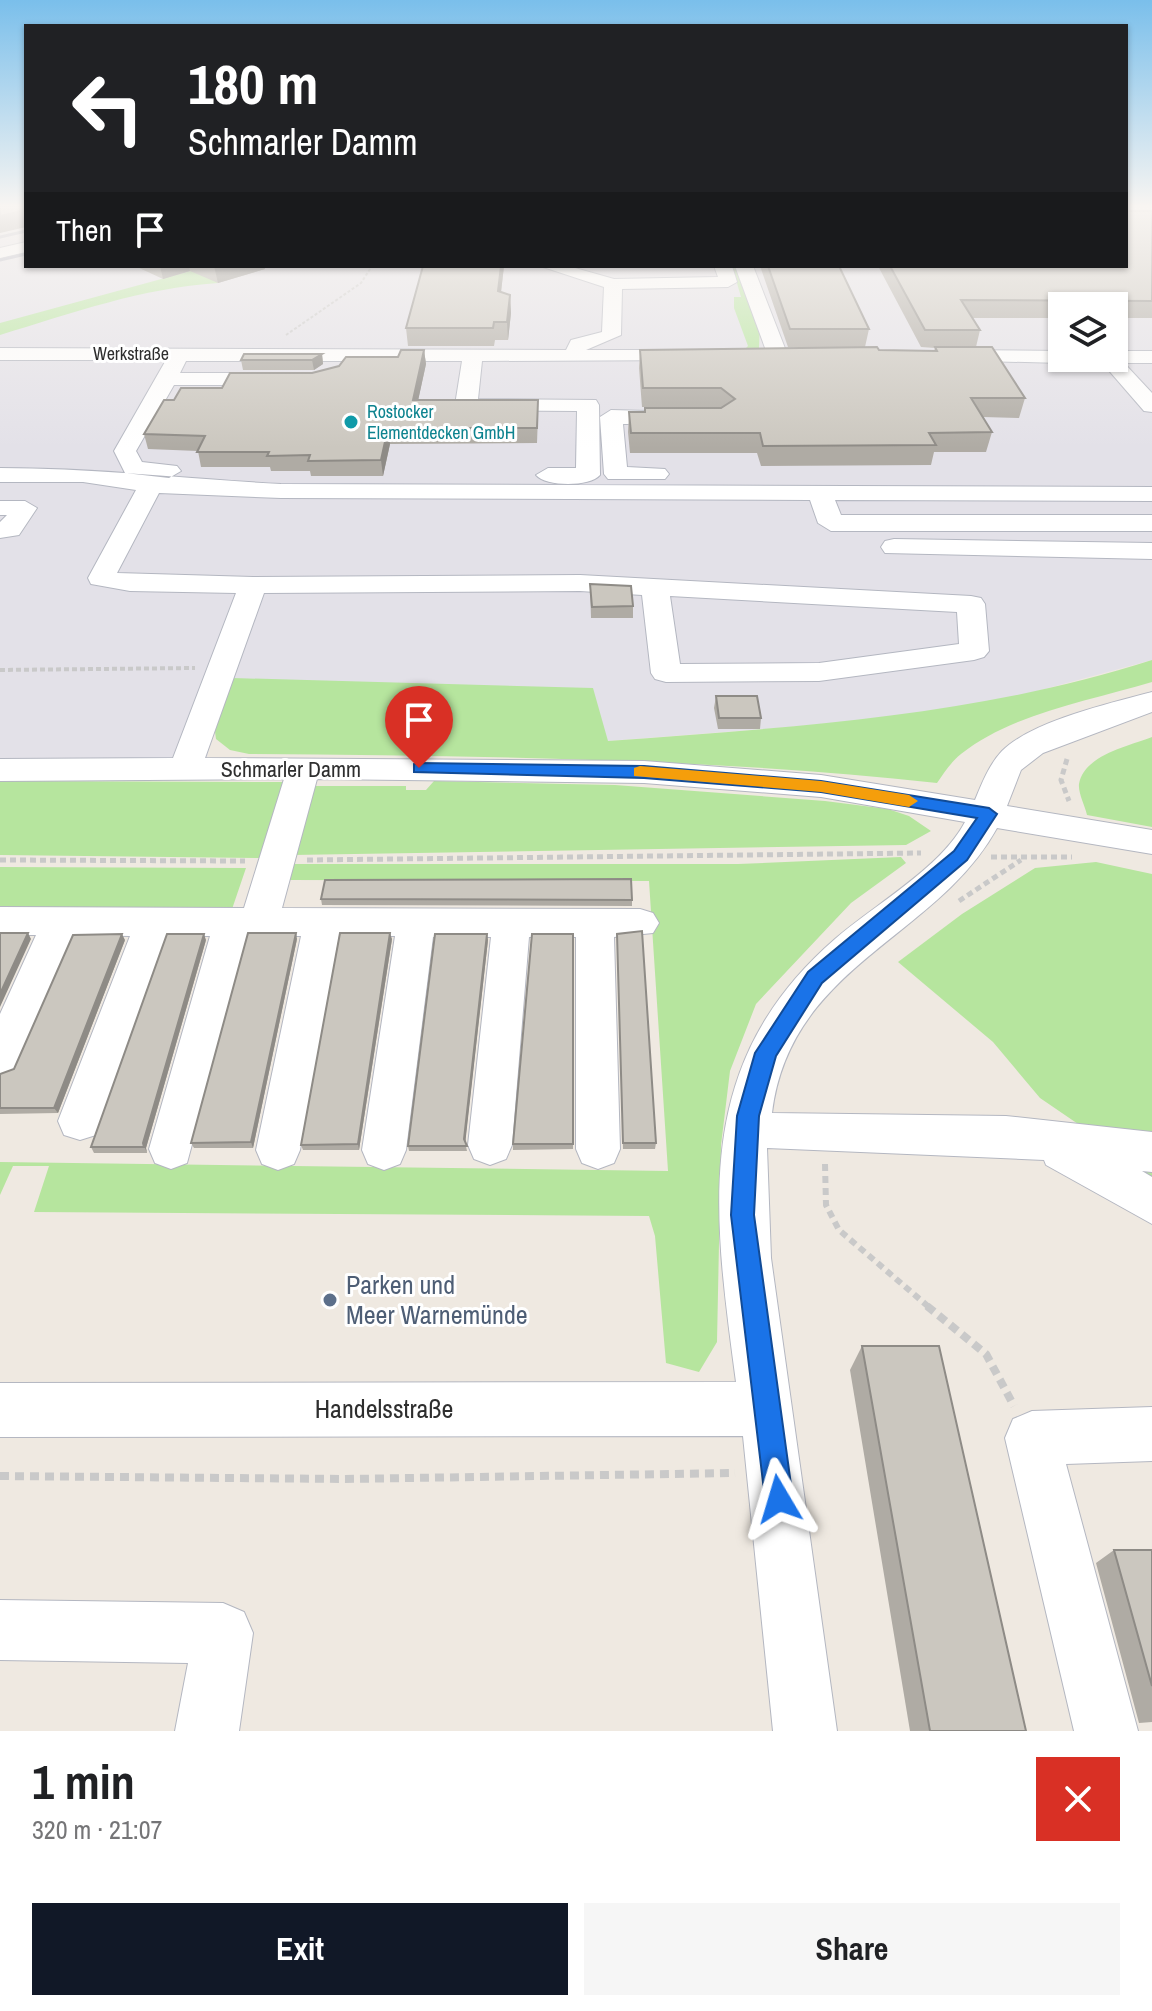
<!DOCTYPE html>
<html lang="en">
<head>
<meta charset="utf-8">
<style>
	:root { --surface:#fff; --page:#f6f6f6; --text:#202124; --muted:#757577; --accent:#111827 }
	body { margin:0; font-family:"Archivo Narrow",sans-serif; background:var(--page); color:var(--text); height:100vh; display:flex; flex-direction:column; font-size:30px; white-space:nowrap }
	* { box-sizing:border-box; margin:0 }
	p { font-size:26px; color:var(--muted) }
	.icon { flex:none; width:44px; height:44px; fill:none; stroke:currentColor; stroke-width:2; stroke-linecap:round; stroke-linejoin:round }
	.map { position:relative; height:1731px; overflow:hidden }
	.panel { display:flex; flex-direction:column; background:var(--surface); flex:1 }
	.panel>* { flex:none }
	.hud { position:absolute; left:24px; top:24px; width:1104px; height:244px; border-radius:0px; box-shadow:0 2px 6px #0004; background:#202124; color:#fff; overflow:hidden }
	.controls { position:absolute; left:1048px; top:292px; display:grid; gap:16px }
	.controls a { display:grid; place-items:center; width:80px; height:80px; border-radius:0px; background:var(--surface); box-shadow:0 2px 6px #0004; font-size:40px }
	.pin { position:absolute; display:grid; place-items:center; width:68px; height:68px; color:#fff; margin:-82px -34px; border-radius:50% 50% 50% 0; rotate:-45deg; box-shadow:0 0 8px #0007 }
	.pin .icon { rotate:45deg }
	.me { position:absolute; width:88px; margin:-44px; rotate:353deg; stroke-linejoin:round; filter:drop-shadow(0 0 6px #0008) }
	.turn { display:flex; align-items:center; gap:28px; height:168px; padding:0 32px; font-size:36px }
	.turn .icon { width:104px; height:104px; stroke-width:2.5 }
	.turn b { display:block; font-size:56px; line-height:68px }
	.then { display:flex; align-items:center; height:76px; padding:0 32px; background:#0003; gap:16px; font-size:30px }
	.round { display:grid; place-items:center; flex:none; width:84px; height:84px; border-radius:0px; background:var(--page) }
	.summary { display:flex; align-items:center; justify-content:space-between; height:136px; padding:0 32px }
	h1 { font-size:48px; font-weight:700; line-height:60px }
	.button { display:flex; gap:16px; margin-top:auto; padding:16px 32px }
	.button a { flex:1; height:92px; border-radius:0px; background:var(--accent); color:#fff; font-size:32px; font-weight:700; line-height:92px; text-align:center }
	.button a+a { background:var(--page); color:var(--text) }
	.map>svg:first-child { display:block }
	.industrial { fill:#e3e1e8; fill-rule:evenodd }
	.green { fill:#b6e59e }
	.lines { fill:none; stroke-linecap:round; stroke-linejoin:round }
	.minor-casing { stroke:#b4b7c1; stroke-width:2 }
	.path-far4 { stroke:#c9c9c9; stroke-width:2; stroke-dasharray:3 2; stroke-linecap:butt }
	.path-far3 { stroke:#c9c9c9; stroke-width:4; stroke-dasharray:5 3; stroke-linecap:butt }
	.path-far2 { stroke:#c9c9c9; stroke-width:5; stroke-dasharray:6 4; stroke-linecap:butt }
	.path-far1 { stroke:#c9c9c9; stroke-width:6; stroke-dasharray:7 5; stroke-linecap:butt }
	.path { stroke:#c9c9c9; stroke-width:8; stroke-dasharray:9 6; stroke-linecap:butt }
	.minor { fill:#fff; fill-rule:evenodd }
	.rail { stroke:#a3a6b8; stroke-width:3 }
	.wall { fill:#afaba4 }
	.shaded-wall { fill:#8e8b86 }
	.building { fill:#cbc7bf; stroke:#8e8b86; stroke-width:2 }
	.route { fill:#1a73e8; stroke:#114b97; stroke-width:2 }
	.slow { fill:#f59e0b }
	.culture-dot { fill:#0f9aa8; stroke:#fff; stroke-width:3 }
	.service-dot { fill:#5c6f8a; stroke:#fff; stroke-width:3 }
	.labels { text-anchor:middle; stroke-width:6; stroke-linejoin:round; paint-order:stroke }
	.far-street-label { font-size:18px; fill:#2e2e2e; stroke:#fff }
	.far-culture-label { font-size:18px; fill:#0d838f; stroke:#fff; text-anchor:start }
	.street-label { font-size:22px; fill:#2e2e2e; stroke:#fff }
	.near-service-label { font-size:26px; fill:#4e5e75; stroke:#fff; text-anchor:start }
	.near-street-label { font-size:26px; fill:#2e2e2e; stroke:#fff }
</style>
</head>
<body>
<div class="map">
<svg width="1152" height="1731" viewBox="0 0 1152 1731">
	<rect width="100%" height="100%" fill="#efe9e1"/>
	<path class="industrial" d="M0,206H26V266H1126V206H1152V660L1008,699L913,715L790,727L608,741L214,724L206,762L0,761ZM1062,306H1114V358H1062Z"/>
	<path class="green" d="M209,266L218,283C142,288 72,313 0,335V323Z
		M732,266H740L760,321L759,348L753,353L744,350L748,346L734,308V297H741Z
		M1152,660V682C1089,701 1013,713 961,754C951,762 944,773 937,783C708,758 479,756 249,754L230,750L216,739L214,724L232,678L593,688L608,741C792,727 975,717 1152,660Z
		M1152,737V827L1087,815C1085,806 1078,793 1079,784C1084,755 1129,746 1152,737Z
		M0,781L285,782L265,858L0,855Z
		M434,781L615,785L825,801L888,809L909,816L931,831L906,845L292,855L307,786H406V790H426Z
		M901,857L906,863L851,903L756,1004L730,1071L721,1145L717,1342L699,1372L666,1363L655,1236L649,1216L34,1212L49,1166H13L0,1195V1162L668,1171L649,881L289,880L292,864H738Z
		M1096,862L1152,874V1211L1081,1126L1040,1098L993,1042L898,962L962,914L1035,868Z
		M0,867L246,868L230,915H0Z"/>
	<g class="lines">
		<g class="minor-casing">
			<path id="minor" d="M1126,206H1152V214H1126Z
				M26,242V252L0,258V248Z
				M540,266H568L614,279L718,277L714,266H732L737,282L728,287L622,289L621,335L586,350H686L693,352L696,356L693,360L482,361L478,399L596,400L599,405L600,475C590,487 546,487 536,475L548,468H576L577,411L458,410L455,405L462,361H186L180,373H275L285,379L275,385H174L136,451L142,462L177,466L181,471L169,478L125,473L114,451L166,360H0V348L566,350L571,340L602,332L604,287Z
				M735,266H753L788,356L785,360H771L768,356Z
				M950,350L1062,351V358H1071L1062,363L943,360L940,356L943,352Z
				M1114,351H1152V363H1124L1152,393V412L1144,411L1098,358H1114Z
				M611,410L686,412L689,417L678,424H623L627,467L665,469L669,474L665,479H608L604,474L600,417Z
				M0,468C94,468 187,479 281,484L1152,487V501L835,500L841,515H1152V531H831L818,523L810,500L281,498L159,493L117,573L253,577L580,575L971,596L981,598L985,604L989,651L984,657L974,660L819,681L666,682L655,679L651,673L642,595L580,591L264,593L205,758L644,761L821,775L975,800C982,783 989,765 1002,751C1032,721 1111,703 1152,692V712L1043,753L1021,770L1007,806L1152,830V854L997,828C936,939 790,965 772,1113L1006,1116L1152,1132V1172L1142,1171L1152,1177V1224L1046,1165L1044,1160L767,1148L771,1258L837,1731H773L743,1436L0,1437V1383L736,1382C713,1211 691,1064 835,939C874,905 941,868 965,822L821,797L644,783L317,779L282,908L640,909L653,913L659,923L653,933L614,937L620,1149L614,1163L598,1169L582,1163L576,1149V937H529L512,1145L506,1159L490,1165L474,1159L468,1145L491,937H433L406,1150L400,1164L384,1170L368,1164L362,1150L395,936H339L300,1150L294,1164L278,1170L262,1164L256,1150L301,936H248L187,1163L171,1169L155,1163L149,1149L210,936H168L96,1135L80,1140L64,1135L58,1121L130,936L75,935L15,1073L0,1078V1014L36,935H0V907L244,908L284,779L0,781V759L173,758L236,593L130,591L91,584L88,578L136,490L83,482H0ZM670,596L957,612L959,644L819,663L680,664Z
				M0,501H25L37,508L19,535L0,538V522L7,515H0Z
				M894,539L1152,543V559L885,553L881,547L885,541Z
				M1152,1407V1461L1066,1464L1138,1731H1074L1005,1438L1013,1419L1032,1411Z
				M0,1600L223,1603L244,1612L253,1633L239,1731H175L188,1663L0,1660Z"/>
		</g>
		<path class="path-far4" d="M286,335L361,283L372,266"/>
		<path class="path-far3" d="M0,670L195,668"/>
		<path class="path-far2" d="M1067,759L1061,780L1069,801
			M991,857H1072
			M0,860L245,861
			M307,860L921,853
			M959,901L1021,860"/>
		<path class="path-far1" d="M825,1164L826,1205L839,1230L930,1308"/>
		<path class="path" d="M927,1306L986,1354L1014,1406
			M0,1476L345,1479L735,1473"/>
		<use href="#minor" class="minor"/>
		<path class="rail" d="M0,237L26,231
			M0,260L26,254"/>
	</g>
	<path class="wall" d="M1152,211V318H1114V306H1062V318H972L980,330L976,347L1025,398L1019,418L983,417L992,432L986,452H934L931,465L761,466L757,453H630L628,432L629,412L719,407H642L639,368L640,350L844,347H788L760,266H839L869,329L865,347L879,350L934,351L935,348L921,347L878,266H1126Z
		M135,266H264L265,269L218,283L190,271L163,279Z
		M423,266H504L501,292L510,295L511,313L508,340H495L494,346H408L406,328Z
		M424,350L426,364L418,400L538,415L537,443L390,444L383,476H311L310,471H271L270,467H201L198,451L148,449L144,434L174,400L222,388L312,373L398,357Z
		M322,354L323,364L314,370H243L241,360Z
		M590,584L633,606V618H591Z
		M716,696L761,718L760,729H718L714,708Z
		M321,899L632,900V906L322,905Z
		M573,934V1149L513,1150V1144Z
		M617,934L656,1143L655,1149H623Z
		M297,939L253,1148H194L191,1143Z
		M392,939L359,1150H303L301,1145Z
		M125,940L58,1113L0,1114V1074L14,1069Z
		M206,940L146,1148L147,1153H94L91,1147Z
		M488,940L465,1142L467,1151H409L408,1146Z
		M862,1346L1026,1731H910L850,1370Z
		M1114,1550H1152V1722L1139,1723L1096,1563Z"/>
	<path class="shaded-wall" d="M26,210V227L0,233V216Z
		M160,266H189L190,271L163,279Z
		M214,266H264L265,269L218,283Z
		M501,266H504L499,309L498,291Z
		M510,295L511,313L508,340L507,322Z
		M424,350L426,364L415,415L413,400Z
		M322,354L323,364L314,370L312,360Z
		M388,428L390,444L383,476L381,460Z
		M28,933L31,939L0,1007V994Z
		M296,933L297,939L253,1148L251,1142Z
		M390,933L392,939L359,1150L358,1144Z
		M122,934L125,940L58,1113L54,1108Z
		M204,934L206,940L146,1148L147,1153L143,1143Z
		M487,934L488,940L465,1145L464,1139Z"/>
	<path class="building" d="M0,206H26V210L0,216Z
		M1126,211H1152V301L961,300L980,330H925L890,266H1126Z
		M423,266H501L498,291L510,295L507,322H494L493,328H406Z
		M768,266H839L869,329H790Z
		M877,347L879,350L937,351L935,347H992L1025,398H971L992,432L929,433L936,445L763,446L760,433H631L629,412H645V408H721L735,399L721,388H643L640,350Z
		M401,350H424L413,400H538L537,428H388L381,460L308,461L310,455L267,456L269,452H197L205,436L144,434L164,400H174L181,388H222L230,373H312L339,366L346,357H398Z
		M244,354H322L312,360H241Z
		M590,584L631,586L633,606L592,607Z
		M716,696H757L761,718H719Z
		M631,879L632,900L321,899L325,880Z
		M642,931L656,1143H623L617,934Z
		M0,933H28L0,994Z
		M248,933H296L251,1142L191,1143Z
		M340,933H390L358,1144L301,1145Z
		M122,934L54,1108H0V1074L14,1069L73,935Z
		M167,934H204L143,1143L144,1147H91Z
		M435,934H487L464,1139L467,1146H408Z
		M532,934H573V1144H513Z
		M862,1346H939L1026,1731H930Z
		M1114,1550H1152V1686Z"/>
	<linearGradient id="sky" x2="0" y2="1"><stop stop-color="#7abfeb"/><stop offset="0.46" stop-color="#f8f5f2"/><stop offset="1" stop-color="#f8f5f2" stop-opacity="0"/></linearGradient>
	<rect width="1152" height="448" fill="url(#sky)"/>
	<path class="route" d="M419,763L644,766L821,781L989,808L997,814L967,860L822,983L776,1056L759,1116L754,1215L793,1499L789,1509L779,1513L769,1509L765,1499L731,1215L737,1116L755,1053L808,972L954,851L977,818L821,792L644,778L414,772V764Z"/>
	<path class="slow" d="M640,766L821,781L909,795L918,801L909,807L821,792L634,776V768Z"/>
	<circle class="culture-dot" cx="351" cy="422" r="8"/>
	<circle class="service-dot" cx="330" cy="1300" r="8"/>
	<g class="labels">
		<g class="far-street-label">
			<text x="131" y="360">Werkstraße</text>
		</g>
		<g class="far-culture-label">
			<text x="367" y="418">Rostocker<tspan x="367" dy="21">Elementdecken GmbH</tspan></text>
		</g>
		<g class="street-label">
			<text x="291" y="777">Schmarler Damm</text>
		</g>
		<g class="near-service-label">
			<text x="346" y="1294">Parken und<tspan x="346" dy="30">Meer Warnemünde</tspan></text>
		</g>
		<g class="near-street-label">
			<text x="384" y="1418">Handelsstraße</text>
		</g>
	</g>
</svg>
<div class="controls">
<a><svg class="icon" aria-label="layers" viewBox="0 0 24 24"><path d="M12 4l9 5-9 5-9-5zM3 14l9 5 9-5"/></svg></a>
</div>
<div class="pin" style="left:419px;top:768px;background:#d93025"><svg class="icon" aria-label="arrive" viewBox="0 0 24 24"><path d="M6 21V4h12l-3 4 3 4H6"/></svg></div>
<svg class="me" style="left:779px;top:1499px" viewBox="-20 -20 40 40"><path d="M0-17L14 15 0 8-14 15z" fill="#1a73e8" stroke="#fff" stroke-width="4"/></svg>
<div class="hud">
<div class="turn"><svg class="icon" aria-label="left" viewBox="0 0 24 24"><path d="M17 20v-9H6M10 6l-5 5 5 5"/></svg><div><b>180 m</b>Schmarler Damm</div></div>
<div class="then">Then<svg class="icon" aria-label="arrive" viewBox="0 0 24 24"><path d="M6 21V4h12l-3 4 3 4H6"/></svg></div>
</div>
</div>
<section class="panel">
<div class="summary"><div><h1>1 min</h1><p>320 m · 21:07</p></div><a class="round" style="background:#d93025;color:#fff"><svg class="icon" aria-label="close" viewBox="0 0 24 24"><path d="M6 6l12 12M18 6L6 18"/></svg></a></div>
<div class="button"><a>Exit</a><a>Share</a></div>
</section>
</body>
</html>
